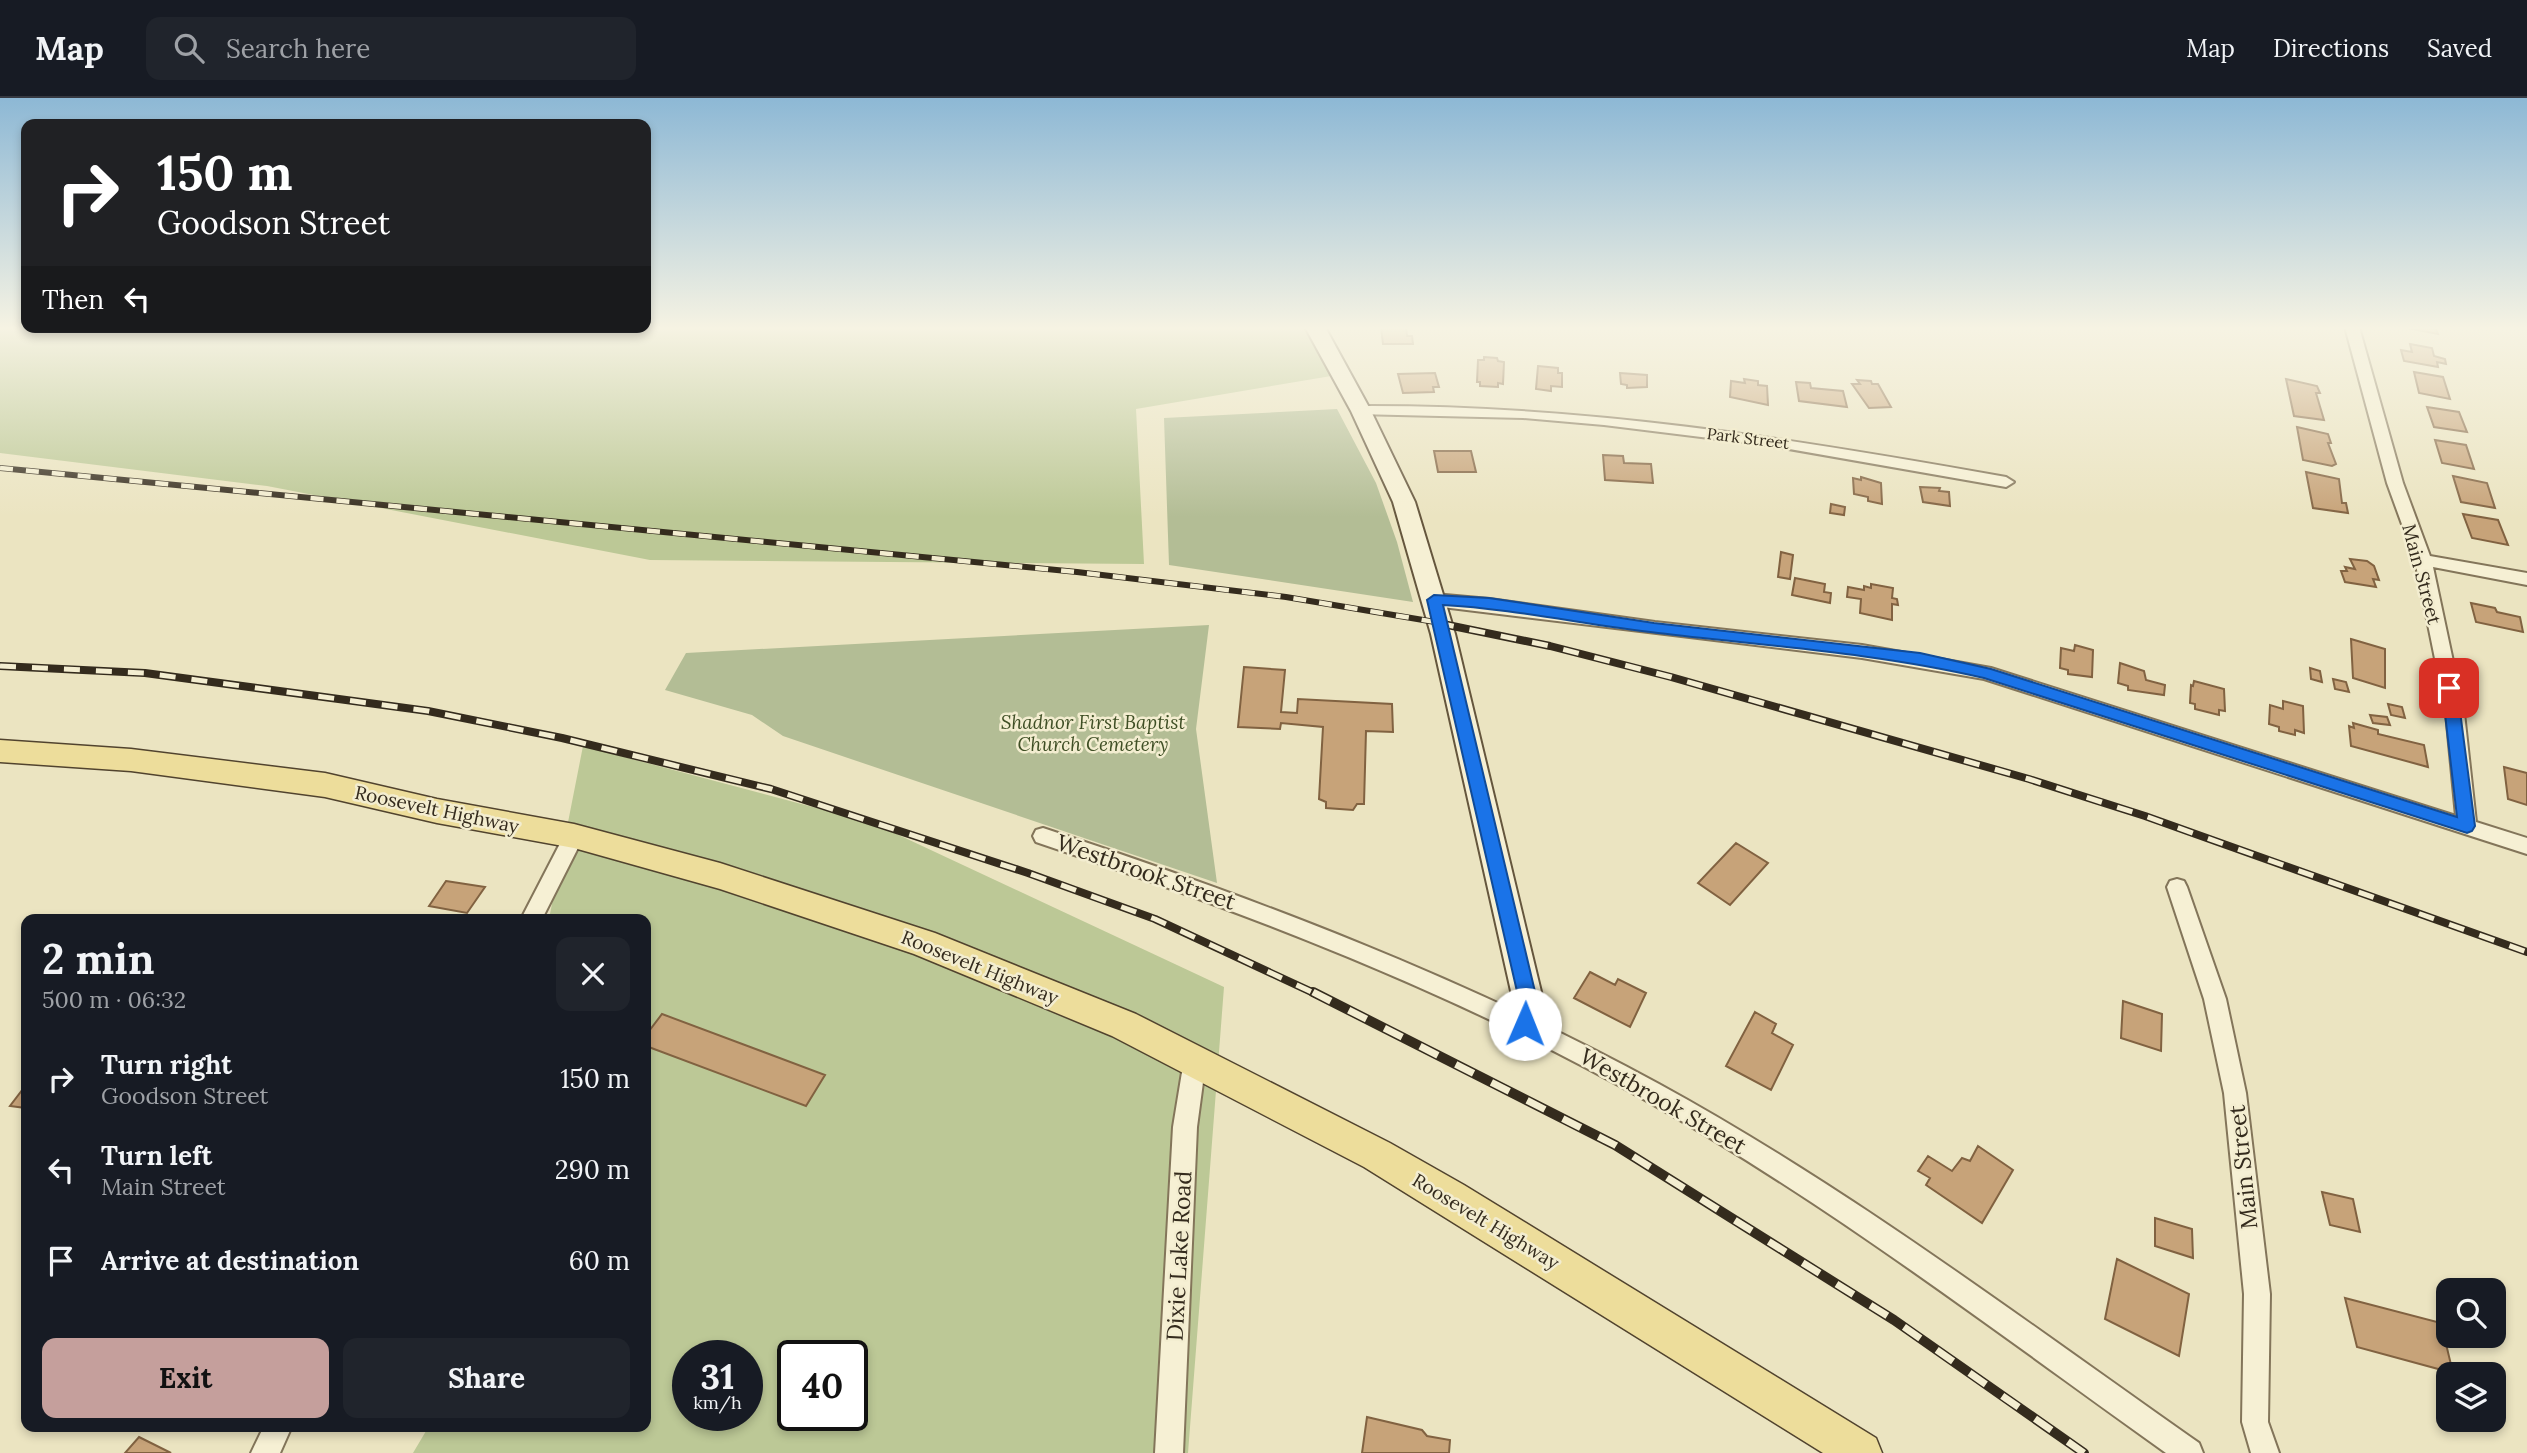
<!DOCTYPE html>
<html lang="en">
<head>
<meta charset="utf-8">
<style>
	:root { --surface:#171b24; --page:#20242c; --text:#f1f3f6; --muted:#9ea1a6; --line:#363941; --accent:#c59f9c }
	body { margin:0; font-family:Lora,serif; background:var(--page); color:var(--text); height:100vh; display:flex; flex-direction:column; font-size:26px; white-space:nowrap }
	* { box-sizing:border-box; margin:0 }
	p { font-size:23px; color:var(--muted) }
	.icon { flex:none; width:38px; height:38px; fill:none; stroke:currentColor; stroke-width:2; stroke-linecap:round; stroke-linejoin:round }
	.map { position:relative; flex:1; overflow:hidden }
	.drawer { position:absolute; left:21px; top:816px; width:630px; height:518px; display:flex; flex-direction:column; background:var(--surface); border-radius:14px; box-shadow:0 4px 10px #0003 }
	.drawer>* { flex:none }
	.banner { position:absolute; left:21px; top:21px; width:630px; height:214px; border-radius:14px; box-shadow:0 4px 10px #0003; background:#202124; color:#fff; overflow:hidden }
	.fabs { position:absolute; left:2436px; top:1180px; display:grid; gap:14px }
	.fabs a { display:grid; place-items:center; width:70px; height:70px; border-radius:14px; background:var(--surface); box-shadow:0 4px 10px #0003; font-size:35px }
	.speed { position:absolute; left:672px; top:1242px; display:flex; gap:14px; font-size:35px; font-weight:700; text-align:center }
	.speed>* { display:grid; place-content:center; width:91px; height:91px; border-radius:50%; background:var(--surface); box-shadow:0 4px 10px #0003; line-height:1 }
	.speed small { font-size:18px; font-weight:400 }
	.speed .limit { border:4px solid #111; border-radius:10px; background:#fff; color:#111 }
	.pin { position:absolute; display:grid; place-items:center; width:60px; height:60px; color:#fff; margin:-30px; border-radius:14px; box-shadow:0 4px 10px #0006 }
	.me { position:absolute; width:77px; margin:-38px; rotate:1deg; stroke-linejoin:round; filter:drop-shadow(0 0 5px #0008) }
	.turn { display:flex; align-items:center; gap:24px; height:147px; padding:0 21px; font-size:32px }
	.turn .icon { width:91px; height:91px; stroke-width:2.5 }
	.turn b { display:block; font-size:49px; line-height:60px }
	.then { display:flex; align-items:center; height:66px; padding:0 21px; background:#0003; gap:14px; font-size:26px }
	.round { display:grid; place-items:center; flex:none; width:74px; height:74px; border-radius:14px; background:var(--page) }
	.headline { display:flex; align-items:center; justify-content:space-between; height:119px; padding:0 21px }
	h1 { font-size:42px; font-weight:800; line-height:52px }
	.primary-button { display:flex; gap:14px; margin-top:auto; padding:14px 21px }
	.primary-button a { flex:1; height:80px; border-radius:14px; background:var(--accent); color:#111; font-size:28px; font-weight:800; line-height:80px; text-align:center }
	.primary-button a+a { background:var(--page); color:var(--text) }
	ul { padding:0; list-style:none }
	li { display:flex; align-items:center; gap:21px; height:91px; padding:0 21px }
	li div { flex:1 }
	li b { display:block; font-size:26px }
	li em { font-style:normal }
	header { display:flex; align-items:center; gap:42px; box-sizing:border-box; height:98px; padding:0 35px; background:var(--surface); border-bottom:2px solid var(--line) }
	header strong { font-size:33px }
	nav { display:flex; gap:38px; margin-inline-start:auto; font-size:24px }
	.search { width:490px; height:63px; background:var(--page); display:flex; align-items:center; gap:18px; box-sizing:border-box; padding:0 24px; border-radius:14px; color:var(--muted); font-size:26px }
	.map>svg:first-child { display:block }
	.green { fill:#bcc896; fill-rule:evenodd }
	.cemetery { fill:#b3bd95 }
	.building { fill:#c7a379; stroke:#816241; stroke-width:2 }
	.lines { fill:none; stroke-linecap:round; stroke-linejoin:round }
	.street-casing { stroke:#83755a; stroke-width:4 }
	.secondary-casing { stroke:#65563d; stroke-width:4 }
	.primary-casing { stroke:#51432e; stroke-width:3 }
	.street { fill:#f6f0d4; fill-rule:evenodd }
	.secondary { fill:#f6f0d4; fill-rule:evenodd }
	.primary { fill:#eddd9b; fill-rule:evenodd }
	.rail-far2-casing { stroke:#342b1d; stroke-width:6 }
	.rail-far1-casing { stroke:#342b1d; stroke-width:8 }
	.rail-casing { stroke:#342b1d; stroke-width:10 }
	.rail-far2 { stroke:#f3edd0; stroke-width:4.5; stroke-dasharray:13; stroke-linecap:butt }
	.rail-far1 { stroke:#f3edd0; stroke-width:5; stroke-dasharray:16; stroke-linecap:butt }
	.rail { stroke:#f3edd0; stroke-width:7; stroke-dasharray:20; stroke-linecap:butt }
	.route { fill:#1a73e8; stroke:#114b97; stroke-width:2 }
	.labels { text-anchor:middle; stroke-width:5; stroke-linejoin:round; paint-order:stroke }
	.far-street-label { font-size:16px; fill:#342b1d; stroke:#f3edd0 }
	.street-label { font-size:19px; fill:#342b1d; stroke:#f3edd0 }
	.park-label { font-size:19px; font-style:italic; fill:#3f4f25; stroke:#f3edd0 }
	.near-street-label { font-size:23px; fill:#342b1d; stroke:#f3edd0 }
</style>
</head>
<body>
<header>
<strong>Map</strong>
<div class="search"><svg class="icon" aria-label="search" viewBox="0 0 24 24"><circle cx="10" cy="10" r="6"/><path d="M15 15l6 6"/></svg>Search here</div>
<nav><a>Map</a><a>Directions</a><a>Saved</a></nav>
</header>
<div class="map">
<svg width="2527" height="1355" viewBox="0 0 2527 1355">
	<rect width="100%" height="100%" fill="#ebe4c1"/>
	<path class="green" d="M0,229H1316L1343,276L1136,311L1144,466L650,462L267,388L0,355Z
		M583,648L873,725L1224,889L1188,1355H413L429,1328H646V821H549ZM688,1258H747V1318H688ZM793,1258H852V1318H793Z"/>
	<path class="cemetery" d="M1337,311L1376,385L1397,444L1413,504L1169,467L1164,320Z
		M1209,527L1196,631L1217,785L783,638L752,617L665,592L686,555Z"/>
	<path class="building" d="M1381,229H1406L1407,238H1412L1413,246H1383Z
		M2402,229H2429L2436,231L2438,236Z
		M2410,246L2432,250L2434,258L2445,261L2446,266L2437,264L2438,269L2404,263L2401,252L2412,254Z
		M1484,259L1497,260L1498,263L1504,264L1503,286L1498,285V289L1480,288V284H1477L1478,262H1484Z
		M1538,268L1558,270V275H1562V289L1551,288V293L1536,291Z
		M2414,274L2443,279L2450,301L2419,295Z
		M1435,275L1439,289H1433L1434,294L1403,295L1398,276Z
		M1620,275L1647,277V289L1627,290V287L1621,286Z
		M1744,281L1758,283V287L1767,288L1768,307L1730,299L1731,283L1745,285Z
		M2286,281L2317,288L2320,295H2316L2324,322L2294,318Z
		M1857,282L1871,283L1872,286H1878L1891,309L1869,310L1852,286H1860Z
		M1796,284L1810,285L1811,290L1843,293L1847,309L1799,303Z
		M2427,309L2459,314L2467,334L2434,329Z
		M2297,329L2328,336L2331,345H2328L2336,366L2332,368L2303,362Z
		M2435,342L2466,347L2474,371L2442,365Z
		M1434,353H1471L1476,374H1438Z
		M1603,357L1623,358L1624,365L1651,366L1653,385L1605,382Z
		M2306,374L2339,381L2342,405H2346L2348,415L2313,410Z
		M2453,378L2487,385L2495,410L2461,404Z
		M1861,379L1881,385L1882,406L1868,403V399L1854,396L1853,380L1861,382Z
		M1920,389L1940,390L1939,393L1949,394L1950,408L1923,404Z
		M1831,406L1845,409L1844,417L1830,415Z
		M2463,416L2498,422L2508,447L2472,440Z
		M1781,454L1793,457L1790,481L1778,479Z
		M2350,461L2367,463L2374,468L2379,482L2373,481L2376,489L2345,484L2341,473H2347L2345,469L2355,471Z
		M1795,480L1825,486L1824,494L1831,495L1830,505L1792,497Z
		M1871,486L1893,490L1892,500L1897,501L1898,507L1892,506V522L1860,515L1861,501L1847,499L1848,489L1864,492V488L1871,490Z
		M2471,505L2495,510L2497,514L2520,519L2523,534L2476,524Z
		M2351,541L2385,551V590L2353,580Z
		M2075,547L2093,552L2092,579L2068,576V572L2060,570L2061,550L2074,553Z
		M2120,565L2144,573L2146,582L2165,587L2164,597L2128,592V588L2118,585Z
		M1244,569L1285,572L1281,614L1297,615L1298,601L1392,606L1393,634L1366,633L1364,706H1357L1353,712L1326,710V704L1319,701L1323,629L1281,625L1280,631L1238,629Z
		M2310,570L2320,573L2322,584L2311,581Z
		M2333,581L2346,584L2349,594L2335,591Z
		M2194,583L2224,591L2225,613L2219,612V617L2195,611V606L2190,605L2191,587L2193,588Z
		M2283,603L2303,608L2304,635L2295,632V637L2279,633V629L2269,626L2270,607L2283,611Z
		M2388,606L2402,609L2405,620L2391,617Z
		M2370,617L2387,619L2390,627L2373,625Z
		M2353,625L2378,632V636L2424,647L2428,669L2351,648L2349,628L2354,630Z
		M2504,669L2527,675V707L2508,701Z
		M1736,745L1768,765L1730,807L1698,785Z
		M446,783L485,789L467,815L429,808Z
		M1590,874L1615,887L1618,881L1646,895L1630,929L1574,900Z
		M2123,903L2162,916L2161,953L2121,940Z
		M1755,914L1776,926L1772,935L1793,947L1771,992L1726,968Z
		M662,916L825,977L806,1008L646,948V937Z
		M26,987V1010L10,1008Z
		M1978,1048L2013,1072L1982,1125L1926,1087L1930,1080L1918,1073L1928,1058L1952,1073L1962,1060L1970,1063Z
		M2322,1094L2353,1101L2360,1134L2330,1127Z
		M2155,1120L2192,1131L2193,1160L2155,1148Z
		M2117,1161L2189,1196L2179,1258L2105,1221Z
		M2345,1200L2441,1225L2453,1275L2357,1249Z
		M1367,1319L1422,1332L1427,1338L1450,1342L1449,1355H1362Z
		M139,1339L171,1355H125Z"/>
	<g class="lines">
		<g class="street-casing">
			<path id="street" d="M2345,229H2359L2403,385L2430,458L2527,475V487L2433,469L2464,615L2476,724L2527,740V756L1984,581L1862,560L1434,508L1425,502L1434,496L1490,501L1655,524L1862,547L1991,570L2456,718L2446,615L2415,462L2387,385Z
				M1361,308C1583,307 1788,340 2006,379L2014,384L2006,389L1766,347L1604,327L1523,320L1356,316L1353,313L1356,310Z
				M574,730L581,732L584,738L542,821H521L567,732Z
				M1043,730C1255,800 1463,879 1659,986C1849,1090 2022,1221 2199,1345L2203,1355H2166C1995,1233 1828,1105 1645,1002C1452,893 1245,814 1036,744L1033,738L1036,732Z
				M2177,781L2184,783L2187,789L2226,901L2246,995L2270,1196L2268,1324L2279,1355H2251L2242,1324L2244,1196L2224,995L2204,901L2167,789L2170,783Z
				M1195,952L1203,955L1206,962L1197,1029L1183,1355H1155L1173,1029L1184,962L1187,955Z
				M264,1328H292L280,1355H251Z"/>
		</g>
		<g class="secondary-casing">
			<path id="secondary" d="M1305,229H1325L1371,313L1415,404L1455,536L1543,902L1540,926L1536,935L1525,939L1514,935L1510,926L1513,902L1431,536L1393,404L1351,313Z"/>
		</g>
		<g class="primary-casing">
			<path id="primary" d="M0,642L131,651L325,675L437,701L574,726L720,765L935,835L1136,916L1390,1045L1464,1087L1876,1340L1882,1355H1823L1364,1069L1112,938L914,856L720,791L574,750L437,725L325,699L131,673L0,664Z"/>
		</g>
		<use href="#street" class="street"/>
		<use href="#secondary" class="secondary"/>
		<use href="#primary" class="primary"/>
		<g class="rail-far2-casing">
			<path id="rail-far2" d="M0,370L1077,474L1286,499L1447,526"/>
		</g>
		<g class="rail-far1-casing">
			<path id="rail-far1" d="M1438,525L1550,548L1671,579L2029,681L2145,718L2527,854
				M0,568L145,575L428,613L562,640L771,691L1028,775L1155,821L1316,896"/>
		</g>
		<g class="rail-casing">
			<path id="rail" d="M1313,894L1615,1047L1894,1222L2084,1355"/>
		</g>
		<use href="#rail-far2" class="rail-far2"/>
		<use href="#rail-far1" class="rail-far1"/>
		<use href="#rail" class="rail"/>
	</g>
	<linearGradient id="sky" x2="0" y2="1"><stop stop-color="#8db8d5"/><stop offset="0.55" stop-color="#f6f3e3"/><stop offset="1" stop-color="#f6f3e3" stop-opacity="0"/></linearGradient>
	<rect width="2527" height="419" fill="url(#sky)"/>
	<path class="route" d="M1434,497L1489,500L1654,525L1920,555L1991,571L2457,719L2442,590L2449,584L2457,590L2475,728L2472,733L2467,735L1984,580C1877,555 1767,548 1658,535C1586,527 1515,511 1443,507L1537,902L1531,932L1525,934L1518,932L1516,926L1519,902L1427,502Z"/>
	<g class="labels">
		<g class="far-street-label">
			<text transform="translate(1748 340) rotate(7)" y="6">Park Street</text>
		</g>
		<g class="street-label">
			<text transform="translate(2422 476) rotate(75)" y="7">Main Street</text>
			<text transform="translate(437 711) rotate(12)" y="7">Roosevelt Highway</text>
			<text transform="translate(980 869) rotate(22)" y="7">Roosevelt Highway</text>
			<text transform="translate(1486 1123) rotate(31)" y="7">Roosevelt Highway</text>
		</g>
		<g class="park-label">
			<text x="1093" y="631">Shadnor First Baptist<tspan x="1093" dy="22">Church Cemetery</tspan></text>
		</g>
		<g class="near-street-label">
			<text transform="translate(1146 774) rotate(19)" y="8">Westbrook Street</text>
			<text transform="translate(1663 1003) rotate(30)" y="8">Westbrook Street</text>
			<text transform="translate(2243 1069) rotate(-96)" y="8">Main Street</text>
			<text transform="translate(1179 1158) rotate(-87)" y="8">Dixie Lake Road</text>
		</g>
	</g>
</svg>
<div class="fabs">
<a><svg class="icon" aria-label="search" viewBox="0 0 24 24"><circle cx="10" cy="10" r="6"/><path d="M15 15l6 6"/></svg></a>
<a><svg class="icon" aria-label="layers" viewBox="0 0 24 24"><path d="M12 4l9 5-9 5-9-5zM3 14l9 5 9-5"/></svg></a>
</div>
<div class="speed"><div>31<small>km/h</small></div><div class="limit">40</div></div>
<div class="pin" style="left:2449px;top:590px;background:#d93025"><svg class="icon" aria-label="arrive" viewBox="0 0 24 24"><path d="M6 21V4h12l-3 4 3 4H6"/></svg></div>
<svg class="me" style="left:1525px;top:926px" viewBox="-20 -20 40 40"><circle r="19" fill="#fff"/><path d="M0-13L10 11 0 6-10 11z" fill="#1a73e8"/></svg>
<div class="banner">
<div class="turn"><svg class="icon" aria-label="right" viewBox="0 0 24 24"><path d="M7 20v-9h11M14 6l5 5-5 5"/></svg><div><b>150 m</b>Goodson Street</div></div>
<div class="then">Then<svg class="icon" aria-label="left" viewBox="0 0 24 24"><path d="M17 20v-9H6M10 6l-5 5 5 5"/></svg></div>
</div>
<section class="drawer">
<div class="headline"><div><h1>2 min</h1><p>500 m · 06:32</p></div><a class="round"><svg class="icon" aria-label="close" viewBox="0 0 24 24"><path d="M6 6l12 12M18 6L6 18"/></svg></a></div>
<ul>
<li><svg class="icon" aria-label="right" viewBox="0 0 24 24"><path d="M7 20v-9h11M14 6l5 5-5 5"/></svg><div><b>Turn right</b><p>Goodson Street</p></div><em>150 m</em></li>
<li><svg class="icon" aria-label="left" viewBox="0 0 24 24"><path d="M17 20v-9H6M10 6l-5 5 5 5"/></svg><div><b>Turn left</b><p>Main Street</p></div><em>290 m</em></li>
<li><svg class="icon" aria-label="arrive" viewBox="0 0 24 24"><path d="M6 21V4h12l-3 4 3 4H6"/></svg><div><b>Arrive at destination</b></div><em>60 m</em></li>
</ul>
<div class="primary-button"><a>Exit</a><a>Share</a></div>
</section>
</div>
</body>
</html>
